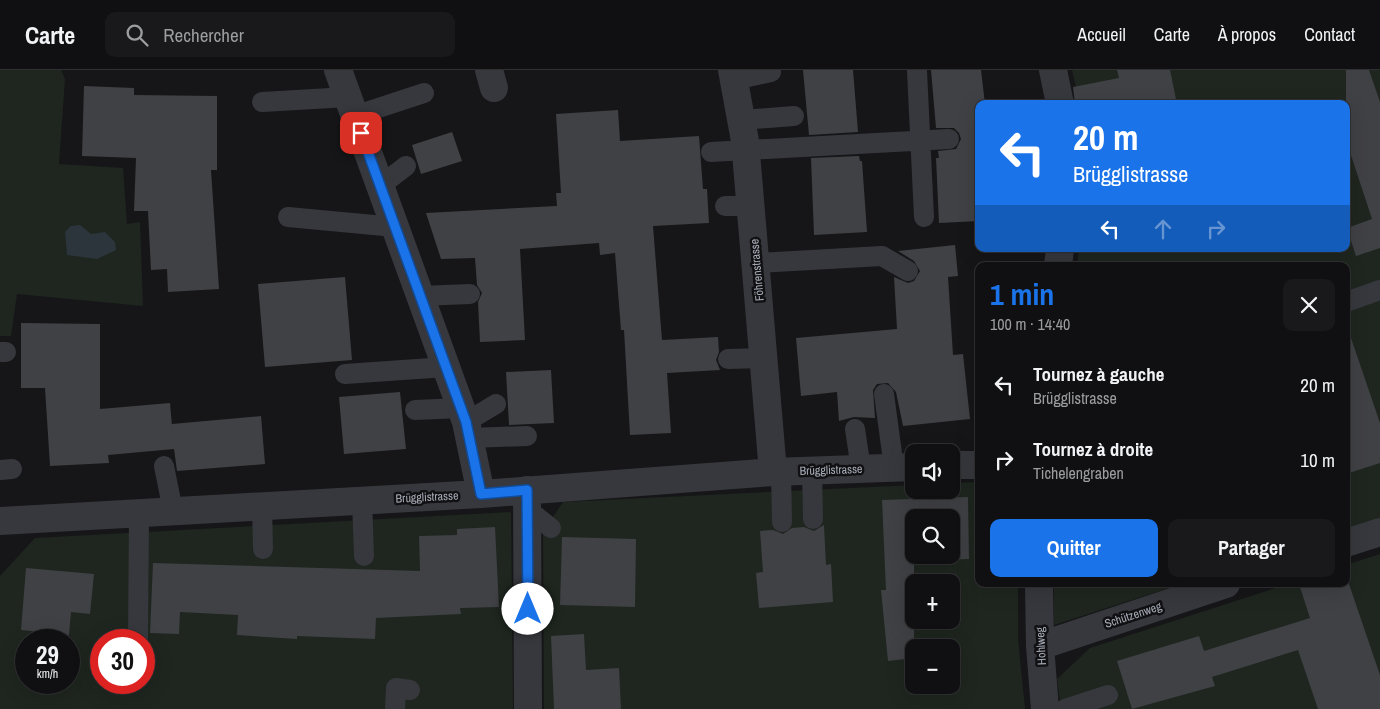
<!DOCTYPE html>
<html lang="fr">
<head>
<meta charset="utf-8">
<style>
	:root { --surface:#101012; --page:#19191b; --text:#f1f3f6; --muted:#9c9d9f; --line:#303032; --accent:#1a73e8 }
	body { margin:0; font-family:"Archivo Narrow",sans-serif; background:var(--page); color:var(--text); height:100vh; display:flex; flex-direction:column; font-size:19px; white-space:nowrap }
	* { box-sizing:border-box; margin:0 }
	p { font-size:16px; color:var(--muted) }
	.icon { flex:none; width:28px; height:28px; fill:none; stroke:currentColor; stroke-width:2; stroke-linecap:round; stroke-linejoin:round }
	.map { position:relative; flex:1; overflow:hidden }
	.side { position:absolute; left:975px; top:192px; width:375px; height:325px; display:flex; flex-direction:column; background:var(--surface); border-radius:10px; box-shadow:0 5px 20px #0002,0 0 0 1px var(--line) }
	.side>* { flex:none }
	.banner { position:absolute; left:975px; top:30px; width:375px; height:152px; border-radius:10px; box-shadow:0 5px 20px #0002,0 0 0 1px var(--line); background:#1a73e8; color:#fff; overflow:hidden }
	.buttons { position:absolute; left:905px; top:374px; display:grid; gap:10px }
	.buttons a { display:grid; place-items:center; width:55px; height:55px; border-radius:10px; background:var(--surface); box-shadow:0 5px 20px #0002,0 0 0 1px var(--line); font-size:25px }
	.speed { position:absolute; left:15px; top:559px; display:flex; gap:10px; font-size:25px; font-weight:700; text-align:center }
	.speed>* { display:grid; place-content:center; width:65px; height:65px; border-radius:50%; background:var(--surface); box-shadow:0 5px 20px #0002,0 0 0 1px var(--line); line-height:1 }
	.speed small { font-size:12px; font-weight:400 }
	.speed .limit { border:8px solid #d22; background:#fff; color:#111 }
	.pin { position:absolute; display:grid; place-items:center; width:42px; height:42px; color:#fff; margin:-21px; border-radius:10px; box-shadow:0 2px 8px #0006 }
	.me { position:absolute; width:55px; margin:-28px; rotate:0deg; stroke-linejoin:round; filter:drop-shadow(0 0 4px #0008) }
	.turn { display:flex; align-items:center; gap:18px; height:105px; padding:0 15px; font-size:22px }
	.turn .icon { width:65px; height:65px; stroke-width:2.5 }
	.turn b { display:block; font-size:35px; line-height:42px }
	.lanes { display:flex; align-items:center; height:48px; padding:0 15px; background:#0003; justify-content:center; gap:25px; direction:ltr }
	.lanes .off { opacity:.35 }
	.round { display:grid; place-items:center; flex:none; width:52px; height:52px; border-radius:10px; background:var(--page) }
	.summary { display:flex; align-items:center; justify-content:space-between; height:85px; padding:0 15px }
	h1 { font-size:30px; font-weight:700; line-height:38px; color:var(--accent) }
	.primary-button { display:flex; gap:10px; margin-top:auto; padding:10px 15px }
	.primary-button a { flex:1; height:58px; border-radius:10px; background:var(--accent); color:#fff; font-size:20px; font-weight:700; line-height:58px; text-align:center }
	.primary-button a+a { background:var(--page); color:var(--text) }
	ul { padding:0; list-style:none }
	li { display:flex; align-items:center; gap:15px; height:75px; padding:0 15px }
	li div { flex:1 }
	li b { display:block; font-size:19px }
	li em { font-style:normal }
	header { display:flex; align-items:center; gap:30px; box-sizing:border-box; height:70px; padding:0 25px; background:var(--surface); border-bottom:1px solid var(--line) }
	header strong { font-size:24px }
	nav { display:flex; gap:28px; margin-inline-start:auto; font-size:18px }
	.search { width:350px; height:45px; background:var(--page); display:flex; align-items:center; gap:12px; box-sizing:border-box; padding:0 18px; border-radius:10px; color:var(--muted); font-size:19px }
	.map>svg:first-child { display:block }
	.green { fill:#1e261f; fill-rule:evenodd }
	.water { fill:#2c353c }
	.building { fill:#404145; fill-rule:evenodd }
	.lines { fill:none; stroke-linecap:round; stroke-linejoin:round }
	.lane { stroke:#37383d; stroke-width:20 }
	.street { stroke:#37383d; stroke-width:28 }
	.route-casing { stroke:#114b97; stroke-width:12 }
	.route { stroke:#1a73e8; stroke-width:9 }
	.labels { text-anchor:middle; stroke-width:5; stroke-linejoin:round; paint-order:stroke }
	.street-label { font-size:12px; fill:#a8adb8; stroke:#111113 }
</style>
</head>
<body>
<header>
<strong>Carte</strong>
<div class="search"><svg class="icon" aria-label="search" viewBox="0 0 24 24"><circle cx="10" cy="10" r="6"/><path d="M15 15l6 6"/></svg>Rechercher</div>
<nav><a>Accueil</a><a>Carte</a><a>À propos</a><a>Contact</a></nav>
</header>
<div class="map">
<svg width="1380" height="639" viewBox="0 0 1380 639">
	<rect width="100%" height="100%" fill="#161618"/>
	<path class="green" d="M0,0H61L65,9L59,94L123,98L127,154L140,152L143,236L17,224L11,266H0Z
		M1072,0H1380V449L1346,460V196H1077L1079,179H1346V34H1080Z
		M979,412V514H1018V569L1025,639H544L543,462L563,432L914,415V420H951V413ZM914,448H951V485H914ZM914,512H951V550H914ZM914,578H951V615H914Z
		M511,442L513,639H0V506L35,468ZM26,570H69V612H26ZM101,570H144V612H101Z
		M1380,484V639H1061L1057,609L1090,578L1288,514H1346V495Z
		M1054,514H1181L1054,555Z"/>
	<path class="water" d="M80,155L91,164L105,162L115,172L116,180L97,189L67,185L65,162L71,156Z"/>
	<path class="building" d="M803,0H853L858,62L809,65Z
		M931,0H981L985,34H979V151L939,153L936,88H939L938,81L956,79L961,69L959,63L954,58H936Z
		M1117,0H1170L1177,34H1075L1073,17L1119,8Z
		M1346,0H1369L1380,32V178L1356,186L1347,158L1372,149L1346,70Z
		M84,16L134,18V25L217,26V100H211L219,219L168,222L167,199L151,200L148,141H134L136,88L82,86Z
		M618,40L620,71L699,66L703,119H707L709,153L653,156L662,270L718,267L719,282L716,290L720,300L667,303L671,363L630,365L624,260H621L615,183L600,185L599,173L520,179L525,270L480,272L478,232L482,223L477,215L475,188L441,189L426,143L557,136L556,123H561L556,44Z
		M452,62L462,91L421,104L412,75Z
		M859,86L860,91H862L867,162L814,165L811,88Z
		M955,175L958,206L948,207L953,285L963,284L970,349L903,356L896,322L888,313L877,314L873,320L875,348L854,347L839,351L837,322L801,326L796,268L897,259L894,207L908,213L914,211L920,201L914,191L898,181Z
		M345,207L352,290L265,297L258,214Z
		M21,253L100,254V339L170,333L172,356V354L261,346L265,394L177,401L174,379L108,385L109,393L50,396L45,318H21Z
		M1351,268L1380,353V393L1346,404V269Z
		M551,300L554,353L509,355L506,302Z
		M400,322L406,379L344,384L339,327Z
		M968,427L969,489L914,491V588L888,591L881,520H886L882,430ZM914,448H951V485H914Z
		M824,455L826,495L831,494L833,532L759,538L756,503L763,502L760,461L773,460L783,464L792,458L804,457L814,461Z
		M495,457L499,537L460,538L461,544L376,548L375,569L297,566V569L237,565L238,545L180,542L179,564L150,563L153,493L420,501L419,466L457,465V459Z
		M562,467L636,469L635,537L560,535Z
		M26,498L94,504L90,544L71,542L69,565L21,560Z
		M1299,514H1349L1380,605V639H1318L1298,580L1212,607L1215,616L1132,639L1117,591L1199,566L1204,581L1310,548Z
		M584,564L586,600L619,598L621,639H554L551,566Z"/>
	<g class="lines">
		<path class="lane" d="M917,1L924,147
			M734,10L771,2
			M262,32L348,27
			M354,46L424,23
			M741,50L794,46
			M711,82L949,69
			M380,116L406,96
			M725,136H751
			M288,147L395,157
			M757,193L882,186L908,201
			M420,226L470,224
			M1346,232L1380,220
			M0,282H6
			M728,289L764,288
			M345,304L446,297
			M884,324L894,398
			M415,340L461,338
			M466,352L496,334
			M855,359L861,399
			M469,368L527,366
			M164,396L173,441
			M0,400L12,399
			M812,400L813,449
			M781,402L782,452
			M362,430L364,486
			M262,436L263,479
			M527,439L551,458
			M138,570L139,443
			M395,639L396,618L410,620
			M1065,639L1108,625"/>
		<path class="street" d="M338,0L466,352L481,424
			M489,0L494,18
			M732,0L745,71L773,402
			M1053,0L1060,34
			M1058,196L1060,179
			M951,395H979
			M527,420L528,639
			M0,451L481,424L773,402L914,397
			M1346,473L1380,462
			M1039,514L1040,576L1045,639
			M1040,576L1226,514"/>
	</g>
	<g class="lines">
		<g class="route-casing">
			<path id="route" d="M361,63L466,352L481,424L527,420L528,539"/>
		</g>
		<use href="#route" class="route"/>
	</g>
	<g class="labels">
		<g class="street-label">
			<text transform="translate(757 200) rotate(-95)" y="4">Föhrenstrasse</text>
			<text transform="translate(831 400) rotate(-2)" y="4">Brügglistrasse</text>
			<text transform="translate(427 427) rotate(-3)" y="4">Brügglistrasse</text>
			<text transform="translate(1133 545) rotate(-18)" y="4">Schützenweg</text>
			<text transform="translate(1041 576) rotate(-93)" y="4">Hohlweg</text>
		</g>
	</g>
</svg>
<div class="buttons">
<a><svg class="icon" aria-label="sound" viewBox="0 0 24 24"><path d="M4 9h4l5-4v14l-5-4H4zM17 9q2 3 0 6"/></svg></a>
<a><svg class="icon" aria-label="search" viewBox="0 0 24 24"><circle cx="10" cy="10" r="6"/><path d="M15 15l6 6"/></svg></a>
<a>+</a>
<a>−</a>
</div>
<div class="speed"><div>29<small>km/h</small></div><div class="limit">30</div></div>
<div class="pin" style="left:361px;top:63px;background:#d93025"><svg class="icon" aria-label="arrive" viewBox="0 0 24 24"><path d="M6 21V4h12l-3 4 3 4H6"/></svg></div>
<svg class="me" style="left:528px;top:539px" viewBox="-20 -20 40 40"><circle r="19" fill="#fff"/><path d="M0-13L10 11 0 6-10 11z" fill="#1a73e8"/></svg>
<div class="banner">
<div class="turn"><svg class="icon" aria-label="left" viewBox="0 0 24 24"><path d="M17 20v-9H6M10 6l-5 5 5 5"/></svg><div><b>20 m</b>Brügglistrasse</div></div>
<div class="lanes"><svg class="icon" aria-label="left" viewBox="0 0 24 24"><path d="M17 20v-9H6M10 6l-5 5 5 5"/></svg><svg class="icon off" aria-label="ahead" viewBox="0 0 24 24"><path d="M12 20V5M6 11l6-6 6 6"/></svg><svg class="icon off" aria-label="right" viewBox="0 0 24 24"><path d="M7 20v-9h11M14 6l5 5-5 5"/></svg></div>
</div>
<section class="side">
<div class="summary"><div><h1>1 min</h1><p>100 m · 14:40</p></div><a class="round"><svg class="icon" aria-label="close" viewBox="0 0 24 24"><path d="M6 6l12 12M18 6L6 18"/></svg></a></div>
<ul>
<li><svg class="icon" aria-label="left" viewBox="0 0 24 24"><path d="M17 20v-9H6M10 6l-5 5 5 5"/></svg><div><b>Tournez à gauche</b><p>Brügglistrasse</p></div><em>20 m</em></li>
<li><svg class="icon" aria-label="right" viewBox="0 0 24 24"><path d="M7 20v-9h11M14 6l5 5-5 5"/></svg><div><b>Tournez à droite</b><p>Tichelengraben</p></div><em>10 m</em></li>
</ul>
<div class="primary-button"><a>Quitter</a><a>Partager</a></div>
</section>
</div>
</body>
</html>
